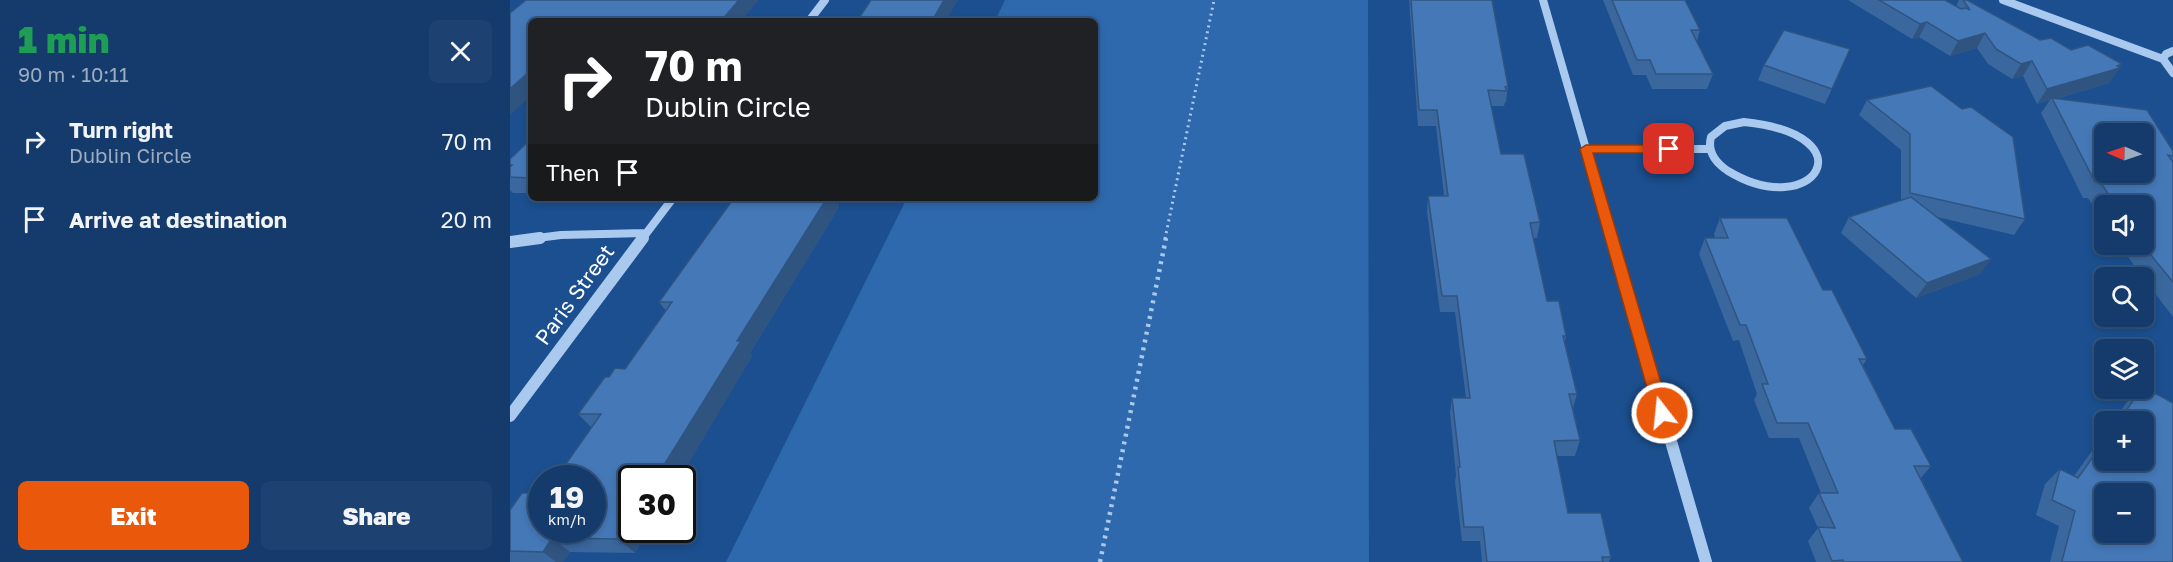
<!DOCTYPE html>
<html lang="en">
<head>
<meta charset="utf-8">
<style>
	:root { --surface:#143b6b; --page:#1d4271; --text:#f1f3f6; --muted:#9dadc1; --line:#33557e; --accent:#ea580c }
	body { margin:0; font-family:"Golos Text",sans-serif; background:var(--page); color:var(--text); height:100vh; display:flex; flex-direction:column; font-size:22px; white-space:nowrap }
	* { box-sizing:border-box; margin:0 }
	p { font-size:20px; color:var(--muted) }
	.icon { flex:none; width:33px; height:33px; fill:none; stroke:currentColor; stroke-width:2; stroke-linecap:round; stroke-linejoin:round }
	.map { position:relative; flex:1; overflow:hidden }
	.side { display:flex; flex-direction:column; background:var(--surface); width:510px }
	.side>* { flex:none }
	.guide { position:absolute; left:18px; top:18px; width:570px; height:183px; border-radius:9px; box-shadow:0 3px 9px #0003,0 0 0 2px var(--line); background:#202124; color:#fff; overflow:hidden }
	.needle { width:39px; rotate:272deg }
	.buttons { position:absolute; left:1584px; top:123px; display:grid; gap:12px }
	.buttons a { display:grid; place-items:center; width:60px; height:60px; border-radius:9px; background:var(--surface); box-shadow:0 3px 9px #0003,0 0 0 2px var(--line); font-size:30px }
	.speed { position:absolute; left:18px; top:465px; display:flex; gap:12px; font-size:30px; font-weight:700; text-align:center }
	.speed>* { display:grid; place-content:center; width:78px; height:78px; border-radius:50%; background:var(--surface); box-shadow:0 3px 9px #0003,0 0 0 2px var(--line); line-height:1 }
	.speed small { font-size:15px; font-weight:400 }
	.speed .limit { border:3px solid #111; border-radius:9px; background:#fff; color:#111 }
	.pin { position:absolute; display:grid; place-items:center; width:51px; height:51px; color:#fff; margin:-26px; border-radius:12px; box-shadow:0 3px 9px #0006 }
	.me { position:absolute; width:66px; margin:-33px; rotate:344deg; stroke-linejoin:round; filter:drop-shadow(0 0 4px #0008) }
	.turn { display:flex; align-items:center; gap:21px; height:126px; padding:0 18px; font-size:27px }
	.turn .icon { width:78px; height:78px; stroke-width:2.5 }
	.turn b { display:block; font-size:42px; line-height:51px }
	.then { display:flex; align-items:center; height:57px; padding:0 18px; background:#0003; gap:12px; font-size:22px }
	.round { display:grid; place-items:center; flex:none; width:63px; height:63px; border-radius:9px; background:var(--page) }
	.head { display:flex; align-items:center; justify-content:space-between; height:102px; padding:0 18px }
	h1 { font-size:36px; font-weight:800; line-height:45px; color:#1e9e55 }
	.button { display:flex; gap:12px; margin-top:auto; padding:12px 18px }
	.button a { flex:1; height:69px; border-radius:9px; background:var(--accent); color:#fff; font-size:24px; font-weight:800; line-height:69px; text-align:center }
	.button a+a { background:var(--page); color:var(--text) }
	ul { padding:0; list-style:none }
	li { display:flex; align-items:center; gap:18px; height:78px; padding:0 18px }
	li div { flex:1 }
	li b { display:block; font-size:22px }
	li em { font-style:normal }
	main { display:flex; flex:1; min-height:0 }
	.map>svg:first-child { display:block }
	.green { fill:#2e69ad }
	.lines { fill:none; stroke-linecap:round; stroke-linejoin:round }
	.path-far1 { stroke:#a9c9ee; stroke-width:3; stroke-dasharray:2 4; stroke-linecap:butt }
	.path { stroke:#a9c9ee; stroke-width:4.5; stroke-dasharray:3 5; stroke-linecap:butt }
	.minor-far1 { stroke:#a9c9ee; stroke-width:8 }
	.minor { stroke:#a9c9ee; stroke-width:12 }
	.wall { fill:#3a679d }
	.shaded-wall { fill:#305480 }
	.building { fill:#4478b7; stroke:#305480; stroke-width:1.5; fill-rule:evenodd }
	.route { fill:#ea580c; stroke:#983908; stroke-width:1.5 }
	.labels { text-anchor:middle; stroke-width:4.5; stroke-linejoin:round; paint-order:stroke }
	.street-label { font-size:21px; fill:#fff; stroke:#1b4f8f }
</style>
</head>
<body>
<main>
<section class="side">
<div class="head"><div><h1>1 min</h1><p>90 m · 10:11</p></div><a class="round"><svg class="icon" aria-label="close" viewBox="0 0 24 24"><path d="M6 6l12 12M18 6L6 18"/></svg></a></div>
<ul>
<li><svg class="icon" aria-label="right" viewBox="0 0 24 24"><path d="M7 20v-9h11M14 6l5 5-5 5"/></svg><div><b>Turn right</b><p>Dublin Circle</p></div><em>70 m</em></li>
<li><svg class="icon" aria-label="arrive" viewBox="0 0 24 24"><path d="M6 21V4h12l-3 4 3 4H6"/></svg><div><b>Arrive at destination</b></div><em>20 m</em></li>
</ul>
<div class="button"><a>Exit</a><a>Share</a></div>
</section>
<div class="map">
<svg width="1663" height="562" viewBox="0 0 1663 562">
	<rect width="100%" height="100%" fill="#1b4f8f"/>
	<path class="green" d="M495,0H858L859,562H216L397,198H585V21H485Z"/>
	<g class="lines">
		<path class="path-far1" d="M655,239L704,0"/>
		<path class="path" d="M590,562L656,238"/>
		<path class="minor-far1" d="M1033,0L1102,239
			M1493,0L1653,59L1663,73
			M299,21L315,0
			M1653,59L1656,54L1663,51
			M1234,122C1361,135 1304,223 1218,171C1206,163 1197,152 1201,137L1215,126Z
			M1076,149H1200
			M19,239L51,235L135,233
			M132,239L163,198"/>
		<path class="minor" d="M1102,238L1196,562
			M0,242L30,238
			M0,416L133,238"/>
	</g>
	<path class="wall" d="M899,0H982L998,86L996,102H995L994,106H981L991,154L1030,222L1027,238H1023L1037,301L1056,336L1055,342L1067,394L1063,408L1070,440L1065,456H1047L1058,513L1101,557L1099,562H972L970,541H952L945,482L946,475L940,413L942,398H956L945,312H930L917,212L918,196H934L926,126H908Z
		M1093,0H1175L1190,30L1187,41L1203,74L1197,89H1142L1136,75H1123Z
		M1338,0H1435L1446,6L1449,0H1457L1530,40L1561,50L1610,67L1599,83L1546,99L1663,151V317L1634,279V278L1630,275L1610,244H1634V206H1594V222L1578,198H1573L1531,113L1540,100L1527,104L1513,76L1502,79L1478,64L1467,48L1440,56L1409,37L1402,39Z
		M1340,49L1315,104L1248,80L1254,65Z
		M1357,100L1515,219L1504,235L1427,217L1470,274L1406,298L1331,233L1339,217L1391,200V150L1349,115Z
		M21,139V193H3L0,190V159Z
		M224,198H332L328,205L329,207L240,353L242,356L125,553L60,552L53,562H0V510L32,530L82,428L68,414L99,377L115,369L156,311L149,302Z
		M1210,218L1313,290L1357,359L1353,365L1385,429L1421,466L1411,478L1453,562H1306L1298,541L1308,528L1299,508L1309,493H1311L1289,438H1259L1244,400L1247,394L1229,340L1223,341L1189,254L1195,238H1205L1204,234Z
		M1631,388H1634L1663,562H1540L1549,526L1526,515L1535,484L1550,469L1564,476L1594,434V460L1634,422H1603L1617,402Z"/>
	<path class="shaded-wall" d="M229,0H249L231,21H211Z
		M434,0H448L436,21H422Z
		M1417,22L1409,37L1402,39L1410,24Z
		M1475,33L1467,48L1440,56L1448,41Z
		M1522,61L1513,76L1502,79L1511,64Z
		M1612,64L1599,83L1542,100V98L1540,100L1527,104L1537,89Z
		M21,70V96L0,115V89Z
		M317,198H332L328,205L329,207L240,353L242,356L170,478H146L227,341Z
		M1481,259L1470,274L1406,298L1417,283Z
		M122,519V530H139L125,553L109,539Z
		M42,538L60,552L53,562H46L33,552Z"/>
	<path class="building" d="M16,0H229L211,21H85L81,17L77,21H21V70L0,89V13Z
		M361,0H434L422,21H347Z
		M901,0H982L998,86L995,87L997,91L978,90L991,154H1014L1030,222L1020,223L1037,301H1049L1056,336H1053L1067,394H1059L1070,440L1044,441L1058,513H1091L1101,557H1092L1093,562H977L973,527H954L948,467H950L942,398H960L947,296H932L918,196H938L927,110H909Z
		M1102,0H1175L1190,30H1181L1203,74H1146L1140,60H1127Z
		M1369,0H1435L1451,9L1456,8L1460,10L1453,0H1457L1530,40L1541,38L1561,50L1578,45L1612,64L1607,66L1610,68L1537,89L1522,61L1511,64L1486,49L1475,33L1448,41L1417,22L1410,24Z
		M1274,30L1340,49L1322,89L1254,65Z
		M1421,86L1452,109L1461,107L1503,137L1515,219L1400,193V134L1357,100Z
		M1542,98L1637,110L1663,151V156L1658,155L1663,162V282L1644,259L1634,244V206H1607L1590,182H1585ZM1594,134H1634V172H1594Z
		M21,139V178L0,177V167L2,165H0V159Z
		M1401,197L1481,259L1417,283L1339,217Z
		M224,198H317L227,341H231L146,478H122V519L109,539L42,538L33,552L0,551V510L12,493H32V530H82V478H46L91,414H68L95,377H99L105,368L115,369L162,302H149Z
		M1210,218H1277L1313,290H1322L1357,359H1349L1385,429H1401L1421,466H1404L1453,562H1333V560L1322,561L1308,527L1325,528L1309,493H1328L1298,423H1267L1252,384H1258L1236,325H1230L1195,238H1218Z
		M1634,387L1663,403V562H1554L1552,561L1565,511L1542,500L1550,469L1568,478L1594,441V460H1634V422H1608L1632,388H1634ZM1594,494H1634V532H1594Z"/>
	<path class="route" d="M1076,145H1159L1164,149L1159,153H1083L1160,413L1158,418L1152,420L1147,418L1144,413L1070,149Z"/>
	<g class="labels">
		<g class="street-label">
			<text transform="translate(65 295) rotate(-54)" y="7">Paris Street</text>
		</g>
	</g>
</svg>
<div class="buttons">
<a><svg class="needle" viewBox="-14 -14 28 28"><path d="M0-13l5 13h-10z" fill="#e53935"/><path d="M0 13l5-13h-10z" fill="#9dadc1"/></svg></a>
<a><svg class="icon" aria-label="sound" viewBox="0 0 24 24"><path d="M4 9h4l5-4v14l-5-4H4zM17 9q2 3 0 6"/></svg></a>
<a><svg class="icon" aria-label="search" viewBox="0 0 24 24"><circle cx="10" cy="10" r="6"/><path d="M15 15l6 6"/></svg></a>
<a><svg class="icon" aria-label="layers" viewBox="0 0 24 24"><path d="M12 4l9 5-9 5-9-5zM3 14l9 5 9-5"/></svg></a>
<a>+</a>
<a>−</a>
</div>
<div class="speed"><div>19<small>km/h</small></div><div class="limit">30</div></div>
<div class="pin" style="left:1159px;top:149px;background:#d93025"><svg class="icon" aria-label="arrive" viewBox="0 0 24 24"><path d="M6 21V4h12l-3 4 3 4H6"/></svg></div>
<svg class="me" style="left:1152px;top:413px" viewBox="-20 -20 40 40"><circle r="17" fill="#ea580c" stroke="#fff" stroke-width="3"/><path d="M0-11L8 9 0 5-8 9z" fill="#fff"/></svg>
<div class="guide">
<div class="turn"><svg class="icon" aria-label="right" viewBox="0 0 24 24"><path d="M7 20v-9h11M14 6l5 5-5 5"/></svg><div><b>70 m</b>Dublin Circle</div></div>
<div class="then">Then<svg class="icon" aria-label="arrive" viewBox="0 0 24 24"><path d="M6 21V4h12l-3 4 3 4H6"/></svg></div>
</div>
</div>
</main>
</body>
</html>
